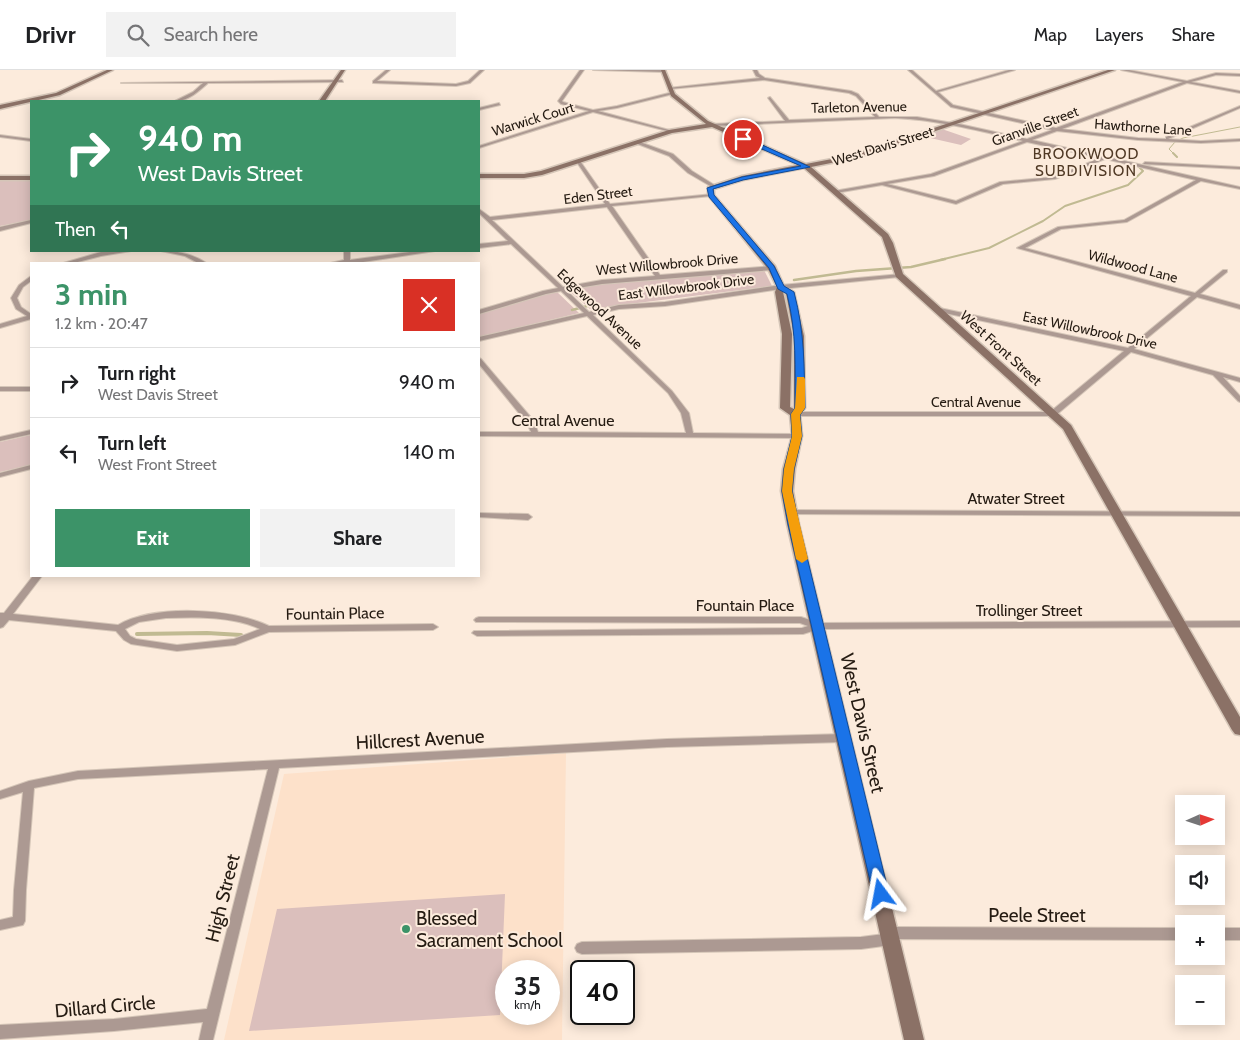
<!DOCTYPE html>
<html lang="en">
<head>
<meta charset="utf-8">
<style>
	:root { --surface:#fff; --page:#f2f2f2; --text:#202124; --muted:#757577; --line:#e0e0e0; --accent:#3c9368 }
	body { margin:0; font-family:Cabin,sans-serif; background:var(--page); color:var(--text); height:100vh; display:flex; flex-direction:column; font-size:19px; white-space:nowrap }
	* { box-sizing:border-box; margin:0 }
	p { font-size:16px; color:var(--muted) }
	.icon { flex:none; width:28px; height:28px; fill:none; stroke:currentColor; stroke-width:2; stroke-linecap:round; stroke-linejoin:round }
	.map { position:relative; flex:1; overflow:hidden }
	.drawer { position:absolute; left:30px; top:192px; width:450px; height:315px; display:flex; flex-direction:column; background:var(--surface); border-radius:0px; box-shadow:0 2px 12px #0003 }
	.drawer>* { flex:none }
	.hud { position:absolute; left:30px; top:30px; width:450px; height:152px; border-radius:0px; box-shadow:0 2px 12px #0003; background:#3c9368; color:#fff; overflow:hidden }
	.needle { width:32px; rotate:87deg }
	.buttons { position:absolute; left:1175px; top:725px; display:grid; gap:10px }
	.buttons a { display:grid; place-items:center; width:50px; height:50px; border-radius:0px; background:var(--surface); box-shadow:0 2px 12px #0003; font-size:25px }
	.speed { position:absolute; left:495px; top:890px; display:flex; gap:10px; font-size:25px; font-weight:700; text-align:center }
	.speed>* { display:grid; place-content:center; width:65px; height:65px; border-radius:50%; background:var(--surface); box-shadow:0 2px 12px #0003; line-height:1 }
	.speed small { font-size:12px; font-weight:400 }
	.speed .limit { border:2px solid #111; border-radius:8px; background:#fff; color:#111 }
	.pin { position:absolute; display:grid; place-items:center; width:42px; height:42px; color:#fff; margin:-21px; border:2px solid #fff; border-radius:50%; box-shadow:0 1px 5px #0007 }
	.me { position:absolute; width:55px; margin:-28px; rotate:347deg; stroke-linejoin:round; filter:drop-shadow(0 0 4px #0008) }
	.turn { display:flex; align-items:center; gap:18px; height:105px; padding:0 25px; font-size:22px }
	.turn .icon { width:65px; height:65px; stroke-width:2.5 }
	.turn b { display:block; font-size:35px; line-height:42px }
	.then { display:flex; align-items:center; height:48px; padding:0 25px; background:#0003; gap:10px; font-size:19px }
	.round { display:grid; place-items:center; flex:none; width:52px; height:52px; border-radius:0px; background:var(--page) }
	.summary { display:flex; align-items:center; justify-content:space-between; height:85px; padding:0 25px }
	h1 { font-size:30px; font-weight:700; line-height:38px; color:var(--accent) }
	.cta { display:flex; gap:10px; margin-top:auto; padding:10px 25px }
	.cta a { flex:1; height:58px; border-radius:0px; background:var(--accent); color:#fff; font-size:20px; font-weight:700; line-height:58px; text-align:center }
	.cta a+a { background:var(--page); color:var(--text) }
	ul { padding:0; list-style:none }
	li { display:flex; align-items:center; gap:15px; height:70px; padding:0 25px; border-top:1px solid var(--line) }
	li div { flex:1 }
	li b { display:block; font-size:19px }
	li em { font-style:normal }
	header { display:flex; align-items:center; gap:30px; box-sizing:border-box; height:70px; padding:0 25px; background:var(--surface); border-bottom:1px solid var(--line) }
	header strong { font-size:24px }
	nav { display:flex; gap:28px; margin-inline-start:auto; font-size:18px }
	.search { width:350px; height:45px; background:var(--page); display:flex; align-items:center; gap:12px; box-sizing:border-box; padding:0 18px; border-radius:0px; color:var(--muted); font-size:19px }
	.map>svg:first-child { display:block }
	.built { fill:#fde1ca; fill-rule:evenodd }
	.green { fill:#dbbfbc }
	.lines { fill:none; stroke-linecap:round; stroke-linejoin:round }
	.stream-far3 { stroke:#c0ba92; stroke-width:1 }
	.stream-far2 { stroke:#c0ba92; stroke-width:2 }
	.stream-far1 { stroke:#c0ba92; stroke-width:2.5 }
	.stream { stroke:#c0ba92; stroke-width:4 }
	.street-casing { stroke:#d5c6b8; stroke-width:2 }
	.secondary-casing { stroke:#d5c6b8; stroke-width:3 }
	.street { fill:#ac9992; fill-rule:evenodd }
	.secondary { fill:#8b7166; fill-rule:evenodd }
	.route { fill:#1a73e8; stroke:#114b97 }
	.slow { fill:#f59e0b }
	.poi-dot { fill:#3c9368; stroke:#fcebdc; stroke-width:2 }
	.labels { text-anchor:middle; stroke-width:4; stroke-linejoin:round; paint-order:stroke }
	.far-street-label { font-size:14px; fill:#251b12; stroke:#fcebdc }
	.far-neighbourhood-label { font-size:15px; letter-spacing:1px; fill:#503925; stroke:#fcebdc }
	.street-label { font-size:16px; fill:#251b12; stroke:#fcebdc }
	.near-street-label { font-size:19px; fill:#251b12; stroke:#fcebdc }
	.near-poi-label { font-size:19px; fill:#251b12; stroke:#fcebdc; text-anchor:start }
</style>
</head>
<body>
<header>
<strong>Drivr</strong>
<div class="search"><svg class="icon" aria-label="search" viewBox="0 0 24 24"><circle cx="10" cy="10" r="6"/><path d="M15 15l6 6"/></svg>Search here</div>
<nav><a>Map</a><a>Layers</a><a>Share</a></nav>
</header>
<div class="map">
<svg width="1240" height="970" viewBox="0 0 1240 970">
	<rect width="100%" height="100%" fill="#fcebdc"/>
	<path class="built" d="M566,683L562,970H224L284,704ZM506,901H549V944H506Z"/>
	<path class="green" d="M939,58L971,69L961,75L917,65Z
		M0,111H31V150L0,156Z
		M764,200L772,216L590,239L567,219L601,212Z
		M556,221L579,243L479,267V244L515,231Z
		M31,365V395L0,402V372Z
		M505,824L500,945L249,961L277,839Z"/>
	<g class="lines">
		<path class="stream-far3" d="M1174,84L1169,79L1175,72L1183,68L1240,57"/>
		<path class="stream-far2" d="M1173,83L1177,87
			M940,190L989,178L1043,151L1065,136L1128,115L1143,101L1139,97"/>
		<path class="stream-far1" d="M794,210L856,201L911,197L945,189
			M572,240L595,234"/>
		<path class="stream" d="M137,564L207,563L241,565"/>
		<g class="street-casing">
			<path id="street" d="M386,0H390L377,11L456,14L468,11L480,0H484L470,13L456,16L373,13V11Z
				M580,0H584L562,31L563,32L593,40L617,36L673,22V24L617,38L598,41L673,61L671,62L593,42L479,78V76L589,41L561,34L558,31Z
				M593,0H664L666,1L664,2Z
				M753,0H757L759,4L765,8L851,21L858,24L879,47H917L959,54L1027,69L1052,60L951,37L908,0H912L936,21L1009,0H1015L938,22L953,35L1056,58L1183,12L1121,0H1129L1187,11L1216,3L1240,4V6L1216,5L1191,12L1240,21V23L1187,13L1062,59L1138,68L1166,69V67L1240,36V38L1168,69L1201,71L1240,69V71L1201,73L1138,70L1057,61L1032,70L1240,117V119L1201,111L1127,152L1061,159L1025,178L1195,223L1223,200H1227V202L1200,224L1240,235V239L1197,227L1134,279L1240,308V312L1223,307L1240,326V332L1238,331L1213,305L1131,282L1055,346H792L791,344L795,342H1050L1124,281L935,241L932,239L935,237L1128,278L1191,226L1017,178L1058,157L1124,150L1196,110L1105,89L1055,109L1003,114L956,134L882,115L836,123H834V121L931,104L1023,71C980,61 938,50 895,48L712,56L711,54L785,51L768,28L770,27L789,50L875,47L856,26L849,23L764,10L670,19L668,18L760,8L756,6ZM1027,72L1100,88L1054,107L1000,112L956,131L887,114L934,106Z
				M342,10L343,12L208,13C199,21 187,32 175,31L193,22L203,13H121Z
				M499,33L500,35L479,40V38Z
				M0,65L31,69V71L0,67Z
				M637,71L673,84L692,101L716,116L712,117L688,103L669,86L635,73Z
				M576,91H580L610,134L713,124V125L711,126L612,136L660,205L772,196L775,198L772,200L602,214L566,220L589,242L619,235L665,232L781,215L901,204L902,205L899,207L781,219L665,236L619,239L593,245L672,321L689,343L693,363L797,364L801,366L800,368L479,366V362H531L527,353L479,294V288L481,289L534,351L538,362L686,363L681,343L668,323L587,246L479,271V267L584,243L561,221L546,224L479,244V240L543,221L558,218L511,174L479,178V174L508,171L479,143V139L490,147L605,134ZM607,137L655,206L602,210L563,217L492,150Z
				M1145,92L1240,97V99L1143,94Z
				M31,150V153L0,161V157Z
				M111,181H131L101,186L70,194H60L101,182Z
				M161,181C179,181 193,184 208,194H200L185,186Z
				M344,181H350V190L417,181H435L350,194H326L344,190Z
				M31,206V211L23,217L17,228L21,237L31,244V249L0,258V254L27,246L16,239L11,228L19,215Z
				M0,317H31V321H0Z
				M31,360V364L0,371V367Z
				M31,395V399L0,407V403Z
				M788,440L1240,442V446L791,444H788L787,442Z
				M479,443L528,444L532,447L528,450L479,447Z
				M33,506H42L13,544L118,555C154,534 232,538 269,556L433,554L438,557L433,560L269,562L235,575L177,581L131,574L124,570L116,561L9,550L3,557L0,558V543H4ZM166,548C196,547 232,546 260,559L234,569L177,575L136,569L130,566L125,559L139,552Z
				M479,547H801L819,553L1240,551V557L819,559L803,564L477,566L472,563L474,561L802,558L808,556L800,553L476,552L474,550L476,548Z
				M844,664L848,665L849,668L848,671L844,672L667,677L279,698L213,970H199L203,952L114,961L0,969V955L114,949L207,939L268,699L78,709L34,718L26,820L25,851L23,855L0,860V850L13,847L14,820L23,722L0,729V721L29,711L78,701L667,669Z
				M890,857L1184,858V870L897,869L896,873L891,875L861,879L582,884L577,882L575,878L577,874L582,872L861,867L884,864L885,859Z
				M1216,858H1240V870H1216Z"/>
		</g>
		<g class="secondary-casing">
			<path id="secondary" d="M107,0H113L60,25L0,39V35L56,23Z
				M341,0H345L325,31H319Z
				M661,0H665L675,24L708,51L806,94L853,85L1108,0H1115L856,88L811,97L888,164L893,173L903,204L1071,355L1240,647V665L1235,664L1232,660L1063,359L896,207L882,167L804,98L743,110L714,119V125L775,196L784,216L794,222L804,266L805,338L800,344L802,366L795,399L793,421L799,454L924,970H904L787,454L781,421L783,399L792,366L790,345L780,338L782,264L775,222L777,217L768,199L708,125V117L742,106L798,95L712,57L672,63L542,105L524,108H479V104H524L541,101L669,60L706,54L671,26ZM783,222L786,223L794,266V339L790,337L792,264Z
				M0,106H31V110H0Z"/>
		</g>
		<use href="#street" class="street"/>
		<use href="#secondary" class="secondary"/>
	</g>
	<path class="route" d="M741,67H745L810,97L743,110L713,119L714,125L774,196L784,216L794,222C805,264 804,296 805,338L800,345L802,366L794,399L792,421L799,454L889,824L886,829L881,831L875,829L873,824L788,454L782,421L784,399L792,366L791,344L795,338C795,297 797,264 787,224L778,219L769,198L709,127L707,118L742,107L801,96L741,70Z"/>
	<path class="slow" d="M797,307H804L805,309V338L800,345L802,366L794,399L792,421L808,489L802,493L796,489L782,421L784,399L792,366L791,344L795,338Z"/>
	<circle class="poi-dot" cx="406" cy="859" r="5"/>
	<g class="labels">
		<g class="far-street-label">
			<text transform="translate(859 37) rotate(-1)" y="5">Tarleton Avenue</text>
			<text transform="translate(533 49) rotate(-17)" y="5">Warwick Court</text>
			<text transform="translate(1035 56) rotate(-20)" y="5">Granville Street</text>
			<text transform="translate(1143 57) rotate(4)" y="5">Hawthorne Lane</text>
			<text transform="translate(883 76) rotate(-17)" y="5">West Davis Street</text>
			<text transform="translate(598 125) rotate(-7)" y="5">Eden Street</text>
			<text transform="translate(667 194) rotate(-5)" y="5">West Willowbrook Drive</text>
			<text transform="translate(1133 196) rotate(15)" y="5">Wildwood Lane</text>
			<text transform="translate(686 217) rotate(-7)" y="5">East Willowbrook Drive</text>
			<text transform="translate(600 239) rotate(43)" y="5">Edgewood Avenue</text>
			<text transform="translate(1090 260) rotate(12)" y="5">East Willowbrook Drive</text>
			<text transform="translate(1001 278) rotate(42)" y="5">West Front Street</text>
			<text x="976" y="337">Central Avenue</text>
		</g>
		<g class="far-neighbourhood-label">
			<text x="1086" y="89">BROOKWOOD<tspan x="1086" dy="17">SUBDIVISION</tspan></text>
		</g>
		<g class="street-label">
			<text x="563" y="356">Central Avenue</text>
			<text x="1016" y="434">Atwater Street</text>
			<text x="745" y="541">Fountain Place</text>
			<text x="1029" y="546">Trollinger Street</text>
			<text transform="translate(335 543) rotate(-1)" y="6">Fountain Place</text>
		</g>
		<g class="near-street-label">
			<text transform="translate(863 653) rotate(77)" y="7">West Davis Street</text>
			<text transform="translate(420 669) rotate(-3)" y="7">Hillcrest Avenue</text>
			<text transform="translate(222 828) rotate(-76)" y="7">High Street</text>
			<text x="1037" y="852">Peele Street</text>
			<text transform="translate(105 936) rotate(-5)" y="7">Dillard Circle</text>
		</g>
		<g class="near-poi-label">
			<text x="416" y="855">Blessed<tspan x="416" dy="22">Sacrament School</tspan></text>
		</g>
	</g>
</svg>
<div class="buttons">
<a><svg class="needle" viewBox="-14 -14 28 28"><path d="M0-13l5 13h-10z" fill="#e53935"/><path d="M0 13l5-13h-10z" fill="#757577"/></svg></a>
<a><svg class="icon" aria-label="sound" viewBox="0 0 24 24"><path d="M4 9h4l5-4v14l-5-4H4zM17 9q2 3 0 6"/></svg></a>
<a>+</a>
<a>−</a>
</div>
<div class="speed"><div>35<small>km/h</small></div><div class="limit">40</div></div>
<div class="pin" style="left:743px;top:69px;background:#d93025"><svg class="icon" aria-label="arrive" viewBox="0 0 24 24"><path d="M6 21V4h12l-3 4 3 4H6"/></svg></div>
<svg class="me" style="left:881px;top:824px" viewBox="-20 -20 40 40"><path d="M0-17L14 15 0 8-14 15z" fill="#1a73e8" stroke="#fff" stroke-width="4"/></svg>
<div class="hud">
<div class="turn"><svg class="icon" aria-label="right" viewBox="0 0 24 24"><path d="M7 20v-9h11M14 6l5 5-5 5"/></svg><div><b>940 m</b>West Davis Street</div></div>
<div class="then">Then<svg class="icon" aria-label="left" viewBox="0 0 24 24"><path d="M17 20v-9H6M10 6l-5 5 5 5"/></svg></div>
</div>
<section class="drawer">
<div class="summary"><div><h1>3 min</h1><p>1.2 km · 20:47</p></div><a class="round" style="background:#d93025;color:#fff"><svg class="icon" aria-label="close" viewBox="0 0 24 24"><path d="M6 6l12 12M18 6L6 18"/></svg></a></div>
<ul>
<li><svg class="icon" aria-label="right" viewBox="0 0 24 24"><path d="M7 20v-9h11M14 6l5 5-5 5"/></svg><div><b>Turn right</b><p>West Davis Street</p></div><em>940 m</em></li>
<li><svg class="icon" aria-label="left" viewBox="0 0 24 24"><path d="M17 20v-9H6M10 6l-5 5 5 5"/></svg><div><b>Turn left</b><p>West Front Street</p></div><em>140 m</em></li>
</ul>
<div class="cta"><a>Exit</a><a>Share</a></div>
</section>
</div>
</body>
</html>
